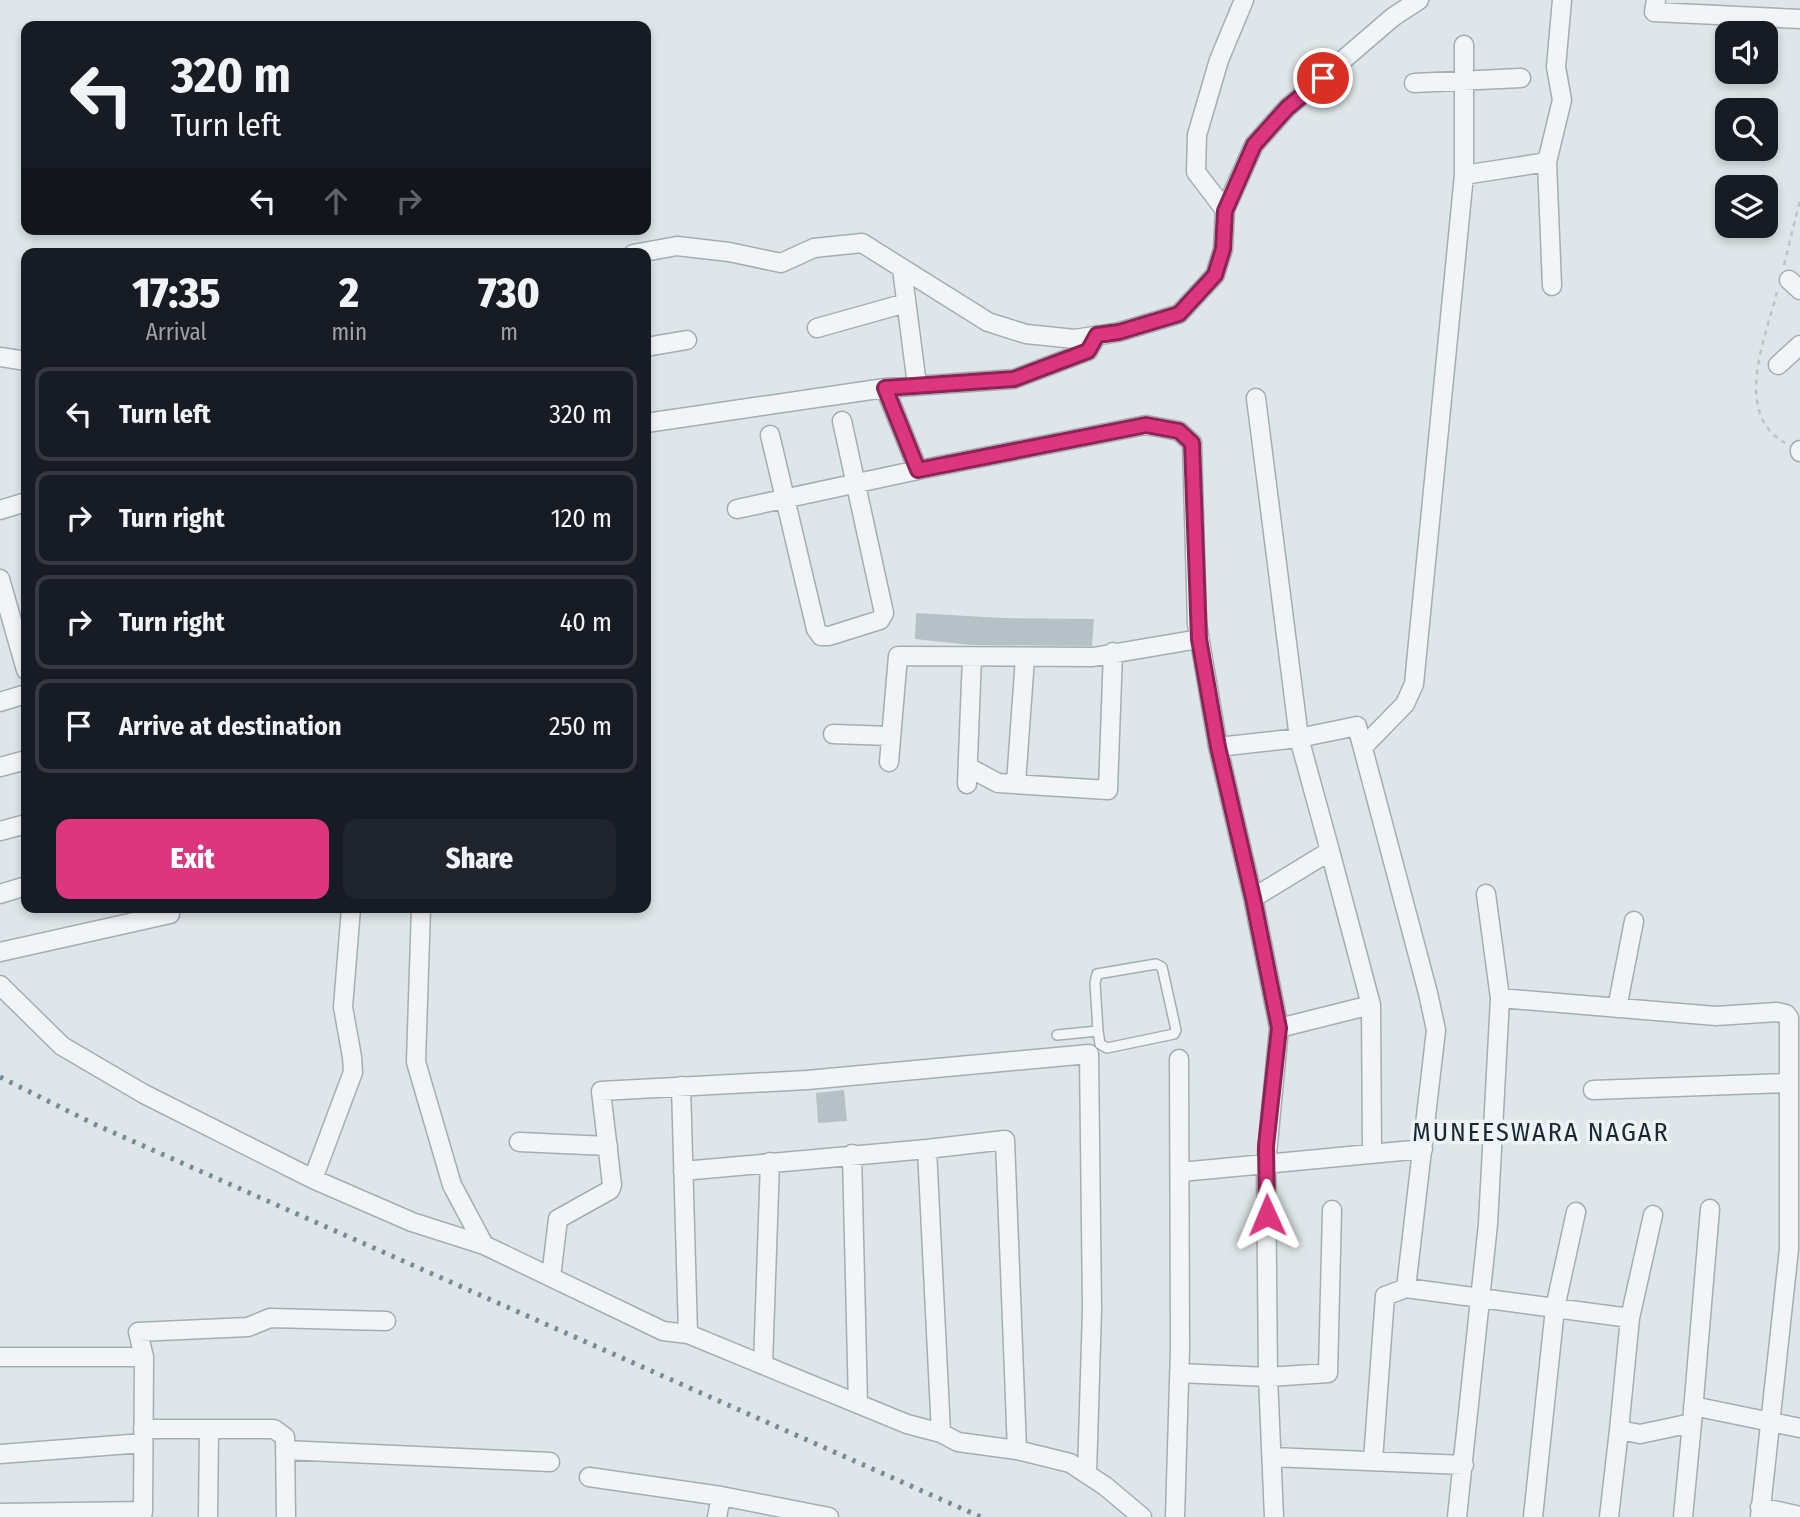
<!DOCTYPE html>
<html lang="en">
<head>
<meta charset="utf-8">
<style>
	:root { --surface:#171b24; --page:#20242c; --text:#f1f3f6; --muted:#9ea1a6; --line:#363941; --accent:#dc367f }
	body { margin:0; font-family:"Fira Sans Condensed",sans-serif; background:var(--page); color:var(--text); height:100vh; display:flex; flex-direction:column; font-size:26px; white-space:nowrap }
	* { box-sizing:border-box; margin:0 }
	p { font-size:23px; color:var(--muted) }
	.icon { flex:none; width:38px; height:38px; fill:none; stroke:currentColor; stroke-width:2; stroke-linecap:round; stroke-linejoin:round }
	.map { position:relative; flex:1; overflow:hidden }
	.details { position:absolute; left:21px; top:248px; width:630px; height:665px; display:flex; flex-direction:column; background:var(--surface); border-radius:14px; box-shadow:0 4px 10px #0003 }
	.details>* { flex:none }
	.top-card { position:absolute; left:21px; top:21px; width:630px; height:214px; border-radius:14px; box-shadow:0 4px 10px #0003; background:#171b24; color:var(--text); overflow:hidden }
	.tools { position:absolute; left:1715px; top:21px; display:grid; gap:14px }
	.tools a { display:grid; place-items:center; width:63px; height:63px; border-radius:14px; background:var(--surface); box-shadow:0 4px 10px #0003; font-size:35px }
	.pin { position:absolute; display:grid; place-items:center; width:60px; height:60px; color:#fff; margin:-30px; border:4px solid #fff; border-radius:50%; box-shadow:0 2px 7px #0007 }
	.me { position:absolute; width:77px; margin:-38px; rotate:359deg; stroke-linejoin:round; filter:drop-shadow(0 0 5px #0008) }
	.turn { display:flex; align-items:center; gap:24px; height:147px; padding:0 35px; font-size:32px }
	.turn .icon { width:91px; height:91px; stroke-width:2.5 }
	.turn b { display:block; font-size:49px; line-height:60px }
	.lanes { display:flex; align-items:center; height:66px; padding:0 35px; background:#0003; justify-content:center; gap:35px; direction:ltr }
	.lanes .off { opacity:.35 }
	.eta { display:flex; justify-content:space-evenly; align-items:center; height:119px; text-align:center }
	.eta b { font-size:42px; font-weight:800; line-height:49px }
	.cta { display:flex; gap:14px; margin-top:auto; padding:14px 35px }
	.cta a { flex:1; height:80px; border-radius:14px; background:var(--accent); color:#fff; font-size:28px; font-weight:800; line-height:80px; text-align:center }
	.cta a+a { background:var(--page); color:var(--text) }
	ul { padding:0; list-style:none }
	li { display:flex; align-items:center; gap:21px; height:94px; margin:0 14px 10px; padding:0 21px; border:4px solid var(--line); border-radius:14px }
	li div { flex:1 }
	li b { display:block; font-size:26px }
	li em { font-style:normal }
	.map>svg:first-child { display:block }
	.building { fill:#b5c1c7 }
	.lines { fill:none; stroke-linecap:round; stroke-linejoin:round }
	.service-casing { stroke:#a3aeb4; stroke-width:12 }
	.minor-casing { stroke:#a3aeb4; stroke-width:21 }
	.path { stroke:#bdc4c8; stroke-width:2.5; stroke-dasharray:5 5; stroke-linecap:butt }
	.service { stroke:#f2f5f7; stroke-width:9 }
	.minor { stroke:#f2f5f7; stroke-width:18 }
	.rail { stroke:#768b95; stroke-width:5; stroke-dasharray:3.5 7; stroke-linecap:butt }
	.route-casing { stroke:#8f2353; stroke-width:18 }
	.route { stroke:#dc367f; stroke-width:12 }
	.labels { text-anchor:middle; stroke-width:7; stroke-linejoin:round; paint-order:stroke }
	.neighbourhood-label { font-size:26px; letter-spacing:2px; fill:#182933; stroke:#eef4f7 }
</style>
</head>
<body>
<div class="map">
<svg width="1800" height="1517" viewBox="0 0 1800 1517">
	<rect width="100%" height="100%" fill="#dee6e9"/>
	<path class="building" d="M916,613L1002,618L1094,619L1092,646L971,645L915,639Z
		M844,1090L847,1121L818,1123L816,1093Z"/>
	<g class="lines">
		<g class="service-casing">
			<path id="service" d="M1057,1035L1098,1031L1100,1044L1107,1048L1174,1034L1176,1030L1162,967L1156,964L1097,974L1095,983L1098,1031"/>
		</g>
		<g class="minor-casing">
			<path id="minor" d="M1656,0L1654,12L1800,19
				M1414,83L1521,78
				M1464,175L1547,162
				M1225,210L1254,145L1287,108L1393,17L1419,0
				M633,254L677,246L729,252L781,263L814,248L862,243L988,322L1026,334L1075,339L1119,332L1179,314L1215,275L1223,249L1225,210L1196,172L1197,135L1219,60L1244,0
				M902,269L917,385
				M1789,280L1800,290
				M1552,286L1547,162L1562,100L1556,67L1562,0
				M817,328L906,303
				M646,347L687,340
				M0,357L26,361
				M1778,365L1800,345
				M885,388L918,470L1146,425L1179,431L1192,443L1197,624L1218,747L1299,738L1357,726L1428,993L1436,1030L1406,1288L1630,1318L1619,1430L1640,1434L1692,1423L1683,1517
				M1256,398L1299,738L1330,851L1253,898L1279,1028L1266,1164L1268,1377L1274,1517
				M646,423L885,388L1014,379L1088,351L1097,335
				M770,435L816,629L821,636H829L880,620L884,613L842,421
				M1800,450V452
				M737,509L918,470
				M0,510L26,502
				M0,579L26,670
				M0,702L26,694
				M833,734L891,736
				M1218,747L1253,898
				M1363,747L1405,704L1414,684L1464,175V45
				M889,762L898,656L1093,657L1199,639
				M0,767L26,760
				M968,767L998,783L1108,790L1113,652
				M1016,783L1025,658
				M967,784L972,657
				M0,831L26,824
				M0,894L26,886
				M421,908L416,1062L452,1185L484,1245
				M0,952L170,914
				M0,985L62,1046L144,1094L313,1179L412,1222L484,1245L663,1331L688,1334L907,1424L941,1433L958,1442L1017,1450L1070,1463L1105,1486L1142,1517
				M1500,998L1716,1016L1777,1012L1786,1014L1789,1018V1249L1760,1517
				M1371,1005L1372,1154
				M1617,1008L1634,921
				M1279,1028L1371,1005L1330,851
				M681,1086L688,1334
				M1593,1090L1788,1083
				M519,1142L608,1146
				M927,1149L1005,1140L1017,1450
				M852,1154L858,1404
				M683,1171L927,1149L941,1433
				M1181,1172L1423,1149
				M313,1179L353,1072L352,1057L343,1007L351,908
				M551,1277L558,1219L610,1190L612,1185L601,1091L807,1080L1089,1054L1092,1310L1087,1474
				M1630,1318L1653,1215
				M0,1357H144
				M763,1365L770,1162
				M1179,1373L1268,1377L1328,1373L1332,1210
				M1693,1406L1800,1428
				M1692,1423L1710,1209
				M143,1429H274L285,1437L286,1517
				M285,1450L550,1462
				M0,1454L143,1443
				M1272,1457L1464,1465
				M1373,1460L1385,1296L1406,1288
				M589,1477L721,1496L829,1517
				M1760,1507L1800,1516
				M143,1511L144,1357L138,1332L248,1327L270,1318L386,1321
				M0,1513L143,1511L142,1517
				M208,1517L209,1430
				M717,1517L721,1496
				M1175,1517L1180,1348L1179,1059
				M1457,1517L1488,1224L1500,998L1486,894
				M1533,1517L1555,1308L1576,1212
				M1609,1517L1619,1430"/>
		</g>
		<path class="path" d="M1784,265L1800,200
			M1777,292C1766,337 1732,413 1785,443"/>
		<use href="#service" class="service"/>
		<use href="#minor" class="minor"/>
		<path class="rail" d="M0,1077L94,1124L981,1517"/>
	</g>
	<g class="lines">
		<g class="route-casing">
			<path id="route" d="M1267,1215L1266,1146L1279,1028L1253,898L1218,747L1199,639L1192,443L1179,431L1146,425L918,470L885,388L1014,379L1088,351L1097,335L1119,332L1179,314L1215,275L1223,249L1225,211L1254,145L1287,108L1323,78"/>
		</g>
		<use href="#route" class="route"/>
	</g>
	<g class="labels">
		<g class="neighbourhood-label">
			<text x="1541" y="1141">MUNEESWARA NAGAR</text>
		</g>
	</g>
</svg>
<div class="tools">
<a><svg class="icon" aria-label="sound" viewBox="0 0 24 24"><path d="M4 9h4l5-4v14l-5-4H4zM17 9q2 3 0 6"/></svg></a>
<a><svg class="icon" aria-label="search" viewBox="0 0 24 24"><circle cx="10" cy="10" r="6"/><path d="M15 15l6 6"/></svg></a>
<a><svg class="icon" aria-label="layers" viewBox="0 0 24 24"><path d="M12 4l9 5-9 5-9-5zM3 14l9 5 9-5"/></svg></a>
</div>
<div class="pin" style="left:1323px;top:78px;background:#d93025"><svg class="icon" aria-label="arrive" viewBox="0 0 24 24"><path d="M6 21V4h12l-3 4 3 4H6"/></svg></div>
<svg class="me" style="left:1267px;top:1215px" viewBox="-20 -20 40 40"><path d="M0-17L14 15 0 8-14 15z" fill="#dc367f" stroke="#fff" stroke-width="4"/></svg>
<div class="top-card">
<div class="turn"><svg class="icon" aria-label="left" viewBox="0 0 24 24"><path d="M17 20v-9H6M10 6l-5 5 5 5"/></svg><div><b>320 m</b>Turn left</div></div>
<div class="lanes"><svg class="icon" aria-label="left" viewBox="0 0 24 24"><path d="M17 20v-9H6M10 6l-5 5 5 5"/></svg><svg class="icon off" aria-label="ahead" viewBox="0 0 24 24"><path d="M12 20V5M6 11l6-6 6 6"/></svg><svg class="icon off" aria-label="right" viewBox="0 0 24 24"><path d="M7 20v-9h11M14 6l5 5-5 5"/></svg></div>
</div>
<section class="details">
<div class="eta">
<div><b>17:35</b><p>Arrival</p></div>
<div><b>2</b><p>min</p></div>
<div><b>730</b><p>m</p></div>
</div>
<ul>
<li><svg class="icon" aria-label="left" viewBox="0 0 24 24"><path d="M17 20v-9H6M10 6l-5 5 5 5"/></svg><div><b>Turn left</b></div><em>320 m</em></li>
<li><svg class="icon" aria-label="right" viewBox="0 0 24 24"><path d="M7 20v-9h11M14 6l5 5-5 5"/></svg><div><b>Turn right</b></div><em>120 m</em></li>
<li><svg class="icon" aria-label="right" viewBox="0 0 24 24"><path d="M7 20v-9h11M14 6l5 5-5 5"/></svg><div><b>Turn right</b></div><em>40 m</em></li>
<li><svg class="icon" aria-label="arrive" viewBox="0 0 24 24"><path d="M6 21V4h12l-3 4 3 4H6"/></svg><div><b>Arrive at destination</b></div><em>250 m</em></li>
</ul>
<div class="cta"><a>Exit</a><a>Share</a></div>
</section>
</div>
</body>
</html>
